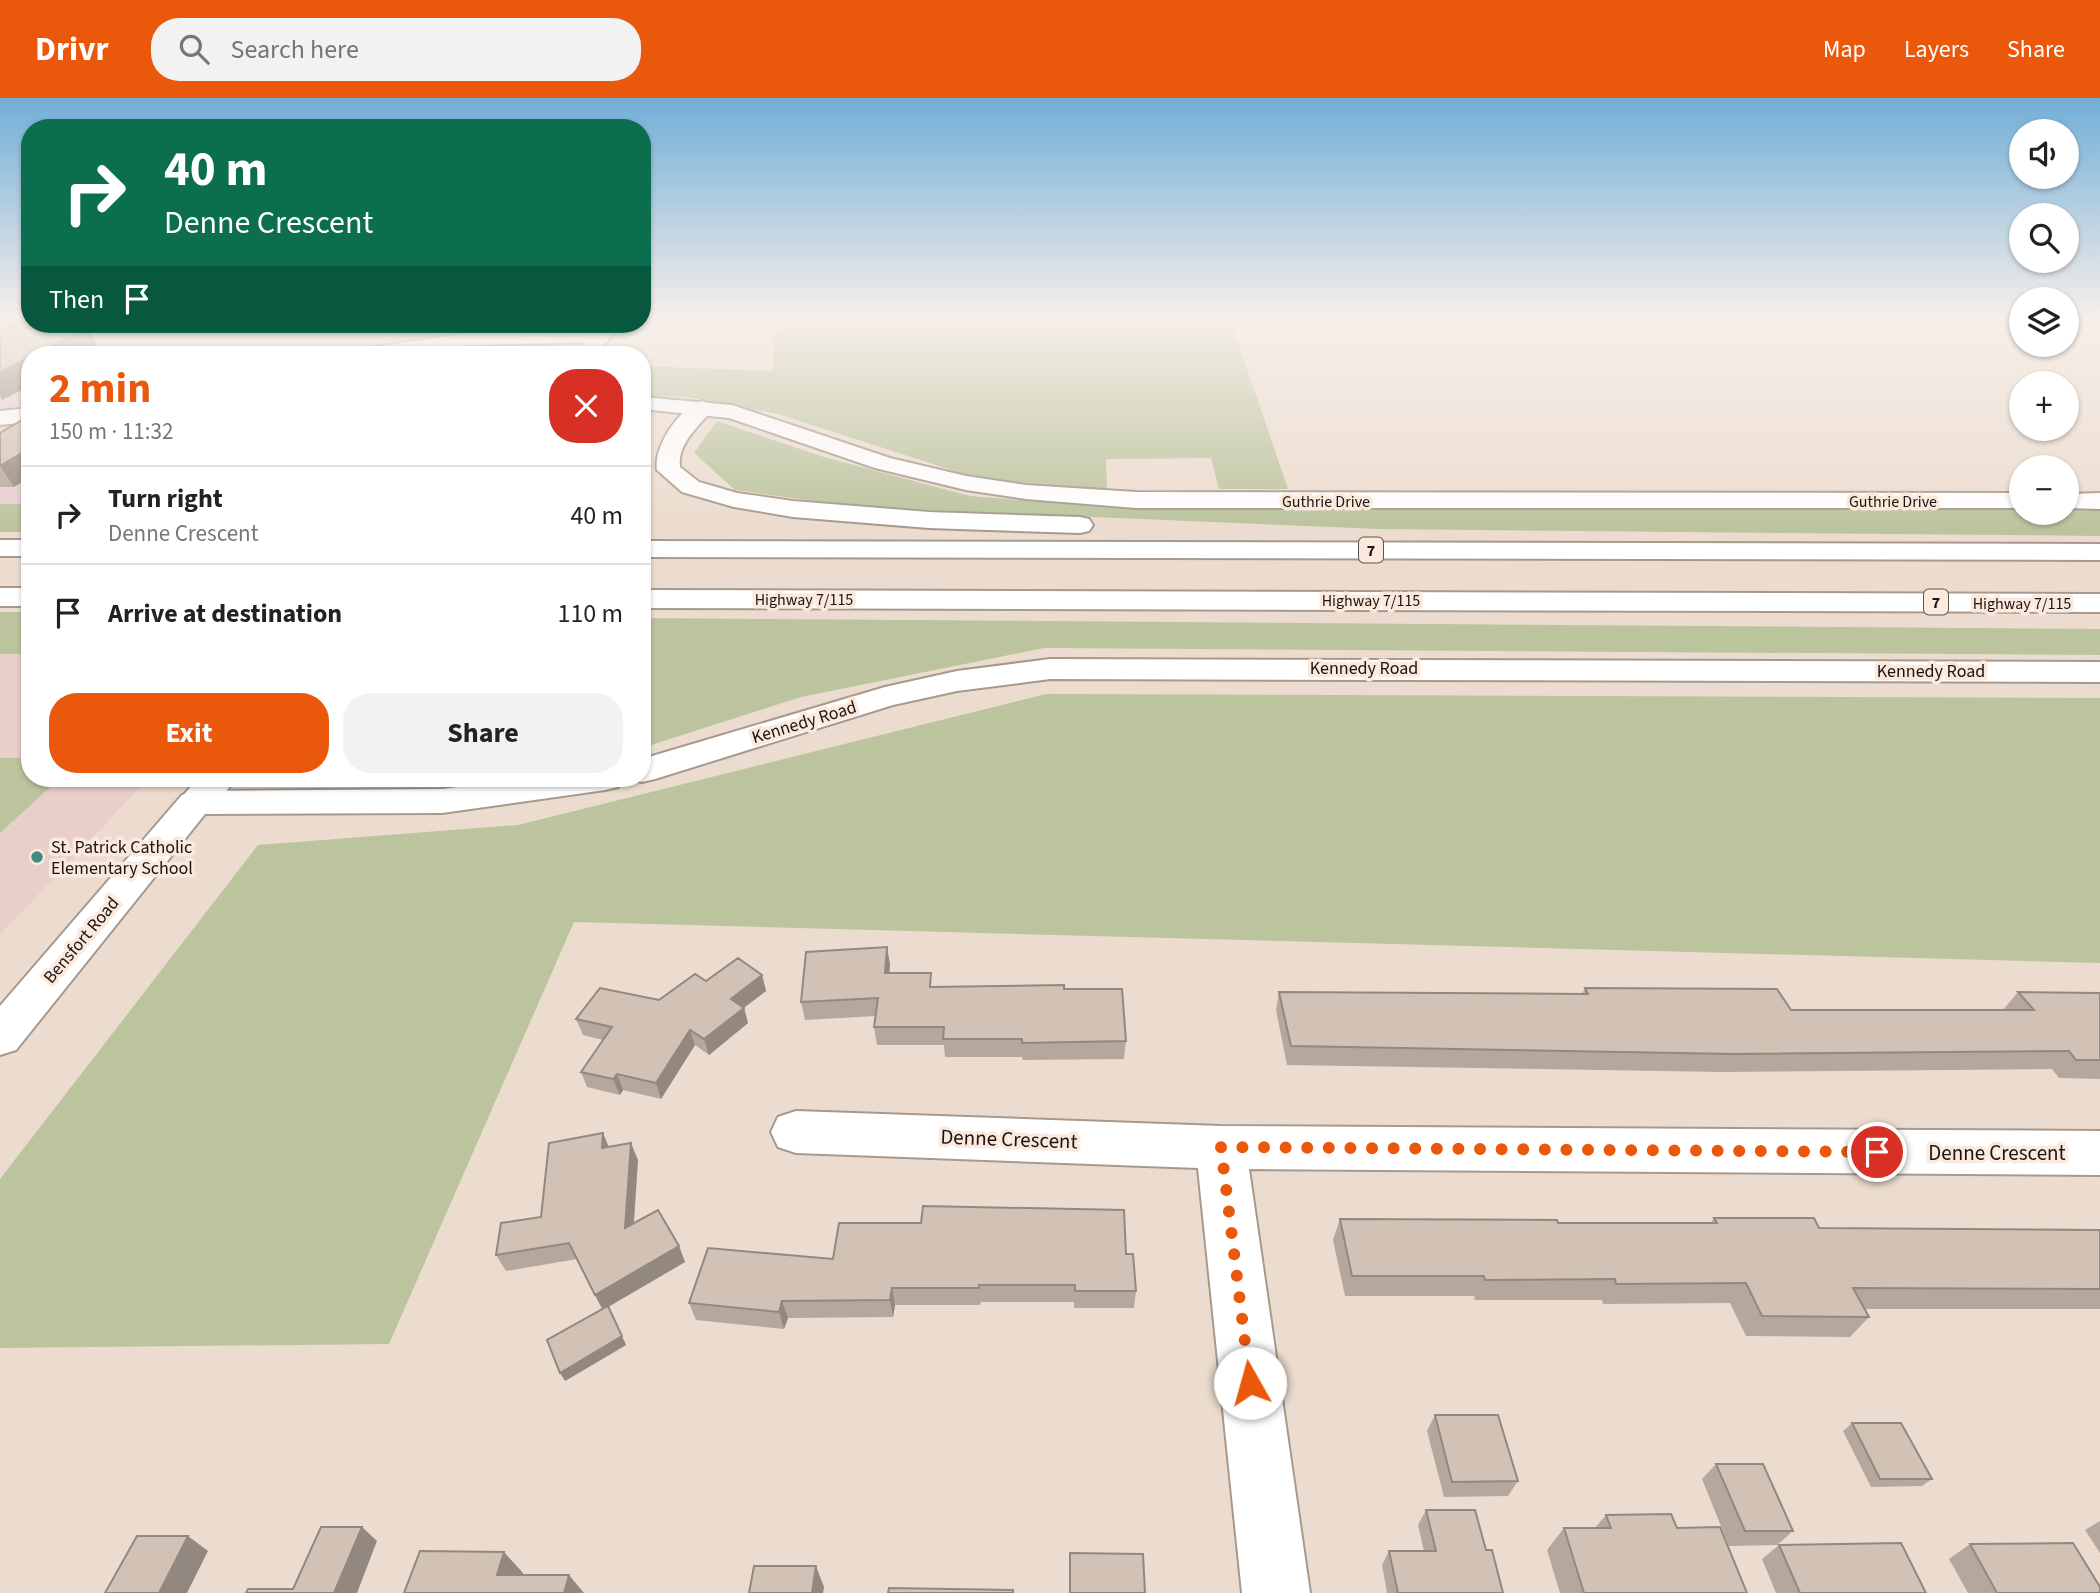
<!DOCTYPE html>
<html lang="en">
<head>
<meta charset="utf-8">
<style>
	:root { --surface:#fff; --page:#f2f2f2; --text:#222; --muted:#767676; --line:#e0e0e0; --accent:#ea580c }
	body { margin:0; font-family:"Source Sans 3",sans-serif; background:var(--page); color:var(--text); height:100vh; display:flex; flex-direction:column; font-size:26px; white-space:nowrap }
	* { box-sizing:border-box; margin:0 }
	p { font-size:23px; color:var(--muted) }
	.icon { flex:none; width:38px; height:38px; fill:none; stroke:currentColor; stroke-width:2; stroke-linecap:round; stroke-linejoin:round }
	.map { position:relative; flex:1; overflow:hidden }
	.drawer { position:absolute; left:21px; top:248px; width:630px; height:441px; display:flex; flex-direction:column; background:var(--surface); border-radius:28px; box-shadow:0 2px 5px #0004 }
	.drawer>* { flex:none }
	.hud { position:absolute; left:21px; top:21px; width:630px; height:214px; border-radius:28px; box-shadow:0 2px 5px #0004; background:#0b6e4f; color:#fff; overflow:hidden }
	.buttons { position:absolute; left:2009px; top:21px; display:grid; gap:14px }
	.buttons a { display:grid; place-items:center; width:70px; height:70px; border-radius:50%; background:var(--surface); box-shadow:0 2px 5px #0004; font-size:35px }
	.pin { position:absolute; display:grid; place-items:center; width:60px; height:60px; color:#fff; margin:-30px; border:4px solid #fff; border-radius:50%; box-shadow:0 2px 7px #0007 }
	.me { position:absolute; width:77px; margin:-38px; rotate:353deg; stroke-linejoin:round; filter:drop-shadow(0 0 5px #0008) }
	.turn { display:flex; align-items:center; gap:24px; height:147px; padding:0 28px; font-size:32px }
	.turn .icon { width:91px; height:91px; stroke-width:2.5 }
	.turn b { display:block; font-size:49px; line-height:60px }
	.then { display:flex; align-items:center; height:66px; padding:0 28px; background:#0003; gap:14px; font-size:26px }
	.round { display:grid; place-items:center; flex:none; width:74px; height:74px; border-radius:28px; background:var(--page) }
	.overview { display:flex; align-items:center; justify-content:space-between; height:119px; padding:0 28px }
	h1 { font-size:42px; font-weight:700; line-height:52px; color:var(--accent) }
	.action { display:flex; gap:14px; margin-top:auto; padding:14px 28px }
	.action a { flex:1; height:80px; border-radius:28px; background:var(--accent); color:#fff; font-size:28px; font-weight:700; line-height:80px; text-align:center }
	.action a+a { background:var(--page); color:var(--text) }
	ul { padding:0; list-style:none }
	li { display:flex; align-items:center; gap:21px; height:98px; padding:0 28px; border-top:2px solid var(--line) }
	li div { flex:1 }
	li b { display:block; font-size:26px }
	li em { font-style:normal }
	header { display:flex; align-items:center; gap:42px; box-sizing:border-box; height:98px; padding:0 35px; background:var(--accent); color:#fff }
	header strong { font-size:33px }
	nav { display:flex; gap:38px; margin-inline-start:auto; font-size:24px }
	.search { width:490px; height:63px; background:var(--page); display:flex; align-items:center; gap:18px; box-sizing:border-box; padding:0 24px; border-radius:28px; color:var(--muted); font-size:26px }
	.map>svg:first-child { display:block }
	.industrial { fill:#e8ced2 }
	.education { fill:#e8cfc8 }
	.green { fill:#bcc49e }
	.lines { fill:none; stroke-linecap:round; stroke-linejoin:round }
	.minor-casing { stroke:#a8998d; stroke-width:4 }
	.major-casing { stroke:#a8998d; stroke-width:4 }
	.highway-casing { stroke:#a8998d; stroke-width:4 }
	.minor { fill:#fff; fill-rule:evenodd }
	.major { fill:#fff; fill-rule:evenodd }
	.highway { fill:#fff; fill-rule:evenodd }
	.wall { fill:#b5a79c }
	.shaded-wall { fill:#93887f }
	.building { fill:#d2c2b5; stroke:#93887f; stroke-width:2 }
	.route { stroke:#ea580c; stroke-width:12; stroke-dasharray:0 21.6 }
	.poi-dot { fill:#438a85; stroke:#fae9dc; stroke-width:2.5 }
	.labels { text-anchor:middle; stroke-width:7; stroke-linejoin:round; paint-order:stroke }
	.far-street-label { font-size:16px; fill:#1a1510; stroke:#fae9dc }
	.shield { fill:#fae9dc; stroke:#5d554d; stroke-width:2 }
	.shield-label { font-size:16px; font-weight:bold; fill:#1a1510 }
	.street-label { font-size:18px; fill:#1a1510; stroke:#fae9dc }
	.poi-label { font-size:18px; fill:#1a1510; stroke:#fae9dc; text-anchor:start }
	.near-street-label { font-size:21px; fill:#1a1510; stroke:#fae9dc }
</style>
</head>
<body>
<header>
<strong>Drivr</strong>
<div class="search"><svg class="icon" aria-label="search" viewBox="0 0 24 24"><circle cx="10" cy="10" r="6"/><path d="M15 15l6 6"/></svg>Search here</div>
<nav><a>Map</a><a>Layers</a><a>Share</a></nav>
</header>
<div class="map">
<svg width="2100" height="1495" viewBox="0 0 2100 1495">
	<rect width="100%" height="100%" fill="#ecdccf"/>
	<path class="industrial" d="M88,226H447L411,252L417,257H30V406H0V227L61,236Z"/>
	<path class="education" d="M0,556H30V681H148L0,837Z"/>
	<path class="green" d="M0,218H30V226H88L61,236L0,227Z
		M813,218H1229L1288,391H1219L1211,360L1106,361L1107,394L973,379L778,316L686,299L642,298V268L773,273V235Z
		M717,323L824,359L970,398L1119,410L2021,411V415L2100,411V438L1378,431L858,409L735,392L694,355Z
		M0,406H30V434H0Z
		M0,514H30V556H0Z
		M642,520L2100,531V557L1044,550L801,599L642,650Z
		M1046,596L2100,600V865L574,824L389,1246L0,1250V1081L258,747L518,727Z
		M0,660H30V681H59L0,735Z"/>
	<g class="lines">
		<g class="minor-casing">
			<path id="minor" d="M600,234L607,236L609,240L607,244L467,247L399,257H353L363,251L467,235Z
				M642,299L732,307L890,360L966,378L1026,387L1136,394L2021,395V410H1136L1026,401L966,392L875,370L729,320L642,311Z
				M30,310V324L0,327V313Z
				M2100,395V411L2067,410V396Z
				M1050,561L2100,564V584L1050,581L957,593L893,607L655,681L642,684L630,681H642V661L885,589L957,573Z
				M523,681H623L618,689L605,692L442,715L205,716L16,952L0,957V908L182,697L195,693L442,691Z
				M796,1013L1221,1028L2100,1033V1077L1249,1071L1310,1495H1242L1198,1070L796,1055L778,1049L771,1034L778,1019Z"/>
		</g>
		<g class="major-casing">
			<path id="major" d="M642,218H653L642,224Z
				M602,226H621L595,257H575Z
				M197,681H235C221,701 208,720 182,713L177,705Z"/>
		</g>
		<g class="highway-casing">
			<path id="highway" d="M703,303L714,309C701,327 677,344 680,369L699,384L737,395L793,403L929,414L1080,419L1089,421L1093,427L1089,433L1080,435L929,430L793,419L734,409L682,394L657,372C653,349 680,308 703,303Z
				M0,442H30V458H0Z
				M642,443L2100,446V462L642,459Z
				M0,490H30V508H0Z
				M642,492L2100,496V514L642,510Z"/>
		</g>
		<use href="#minor" class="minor"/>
		<use href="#major" class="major"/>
		<use href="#highway" class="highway"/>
	</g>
	<path class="wall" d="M276,226H357L352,229H277Z
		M0,335L14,389H0Z
		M887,849L890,867L889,875L932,889L1064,891L1126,943L1124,961L1023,962L1022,959H945L944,947H877L874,929L876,918L805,922L801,904Z
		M762,877L766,893L744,910L748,925L709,957L695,947L661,1001L623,992L620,997L587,989L581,974L603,942L583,937L576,921Z
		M1585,890L1791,912H2003L2018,894L2100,895V981L2059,980L2052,971L1722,974L1287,967L1276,912L1279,894L1582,896Z
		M609,1049L638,1062L634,1125L679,1148L685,1164L608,1209L626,1247L565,1283L602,1211L577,1161L506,1173L496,1157L541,1119Z
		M1714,1120L1819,1130L2099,1132L2100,1131V1211H1865L1869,1219L1850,1239L1746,1238L1730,1205L1603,1206L1602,1202H1475L1474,1198H1345L1333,1142L1340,1121L1558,1125H1711Z
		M1126,1156L1136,1193L1134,1210H1074V1204H981L980,1207H895L893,1219L788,1220L784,1231L696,1222L689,1205L833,1161Z
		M1435,1317L1518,1383L1508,1398L1444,1399L1427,1333Z
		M1852,1325L1932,1381L1922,1388L1871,1389L1843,1333Z
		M1716,1366L1793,1433L1777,1447L1729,1448L1702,1381Z
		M1426,1412L1503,1495H1387L1382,1467L1389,1453H1424L1418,1427Z
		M1606,1417L1747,1495H1560L1547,1452L1564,1430H1595Z
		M2100,1423V1455L2085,1432Z
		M1970,1446L2100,1495H1968L1949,1461Z
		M1779,1447L1926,1495H1776L1762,1461Z"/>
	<path class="shaded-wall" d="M88,230L99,251L88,257H34Z
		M30,259V288L2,302L0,298V274Z
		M30,350V379L14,389L0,368Z
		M887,849L890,867L888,893L885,875Z
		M762,877L766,893L735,916L731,901Z
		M744,910L748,925L709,957L704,941Z
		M690,932L695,947L661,1001L656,985Z
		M617,976L623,992L620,997L613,981Z
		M603,1035L610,1052L602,1050Z
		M631,1045L638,1062L632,1146L625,1130Z
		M679,1148L685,1164L608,1209L626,1247L565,1283L560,1275L603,1212L595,1197Z
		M892,1190L895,1207L893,1219L890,1202Z
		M782,1203L788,1220L784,1231L779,1214Z
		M362,1429L377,1443L357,1495H334Z
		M188,1438L208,1453L187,1495H159Z
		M504,1454L523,1475L517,1495L497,1477Z
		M816,1468L824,1489L823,1495H812Z
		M569,1477L584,1495H564Z"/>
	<path class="building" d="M0,230H88L34,257H30V259L0,274Z
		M24,321H30V350L0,368V335Z
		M887,849L885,875H931L930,889L1064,887V891H1122L1126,943L1022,945V941H943L944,929H874L878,900L801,904L806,854Z
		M738,860L762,877L731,901L744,910L704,941L690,932L656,985L617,976L613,981L581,974L612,929L576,921L600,890L659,902L695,876L706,883Z
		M1585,890L1777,891L1791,912H2034L2018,894L2100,895V962H2076L2069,953L1734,956L1291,948L1279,894L1588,896Z
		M603,1035L602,1050L631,1045L625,1130L658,1112L679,1148L595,1197L569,1145L496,1157L501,1125L541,1119L549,1045Z
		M923,1108L1124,1112L1126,1156H1133L1136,1193H1075V1187H979V1190H892L890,1202L782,1203L779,1214L689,1205L708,1150L833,1161L839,1125H921Z
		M1714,1120H1814L1819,1130L2100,1132V1191L1853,1190L1869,1219L1762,1218L1746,1185L1616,1186L1615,1181L1485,1182L1484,1178H1352L1340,1121L1557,1122L1558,1125H1717Z
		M608,1208L622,1238L560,1275L547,1242Z
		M1435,1317H1498L1518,1383L1452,1384Z
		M1852,1325H1901L1932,1381H1880Z
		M1716,1366H1763L1793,1433H1745Z
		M1426,1412H1475L1486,1452H1492L1503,1495H1398L1389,1453H1436Z
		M1671,1416L1677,1430L1720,1429L1747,1495H1584L1564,1430H1611L1606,1417Z
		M321,1429H362L334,1495H246L248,1491H293Z
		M137,1438H188L159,1495H105Z
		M1901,1445L1926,1495H1800L1779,1447Z
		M2073,1445L2100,1489V1495H1997L1970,1446Z
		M420,1453L504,1454L497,1477H569L564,1495H404Z
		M1070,1455L1143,1456L1145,1495H1070Z
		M754,1468H816L812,1495H749Z
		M889,1490L1013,1492V1495H888Z"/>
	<linearGradient id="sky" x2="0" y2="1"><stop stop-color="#71aed7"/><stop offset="0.51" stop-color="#f6efe9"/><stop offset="1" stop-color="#f6efe9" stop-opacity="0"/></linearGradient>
	<rect width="2100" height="428" fill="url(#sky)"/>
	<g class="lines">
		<path class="route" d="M1250,1285L1221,1049L1877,1054"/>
	</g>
	<circle class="poi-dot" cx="37" cy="759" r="7"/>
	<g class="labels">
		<g class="far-street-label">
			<text x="1326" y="409">Guthrie Drive</text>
			<text x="1893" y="409">Guthrie Drive</text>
			<text x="804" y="507">Highway 7/115</text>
			<text x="1371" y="508">Highway 7/115</text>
			<text x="2022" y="511">Highway 7/115</text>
		</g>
		<g class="shield">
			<rect x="1359" y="439.5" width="24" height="25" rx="5"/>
			<rect x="1924" y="491.5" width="24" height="25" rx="5"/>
		</g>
		<g class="shield-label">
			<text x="1371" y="458">7</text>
			<text x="1936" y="510">7</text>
		</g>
		<g class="street-label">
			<text x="1364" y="576">Kennedy Road</text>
			<text x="1931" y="579">Kennedy Road</text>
			<text transform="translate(804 624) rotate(-17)" y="6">Kennedy Road</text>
			<text transform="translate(81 842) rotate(-50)" y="6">Bensfort Road</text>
		</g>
		<g class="poi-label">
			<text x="51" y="755">St. Patrick Catholic<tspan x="51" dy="21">Elementary School</tspan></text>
		</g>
		<g class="near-street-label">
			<text transform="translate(1009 1041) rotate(2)" y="7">Denne Crescent</text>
			<text x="1997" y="1062">Denne Crescent</text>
		</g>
	</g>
</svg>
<div class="buttons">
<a><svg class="icon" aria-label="sound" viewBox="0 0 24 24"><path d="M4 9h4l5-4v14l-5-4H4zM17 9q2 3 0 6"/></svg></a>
<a><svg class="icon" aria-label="search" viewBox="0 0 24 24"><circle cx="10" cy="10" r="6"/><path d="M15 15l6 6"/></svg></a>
<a><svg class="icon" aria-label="layers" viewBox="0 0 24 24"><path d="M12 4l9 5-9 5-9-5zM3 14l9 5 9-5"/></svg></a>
<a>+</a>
<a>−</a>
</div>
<div class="pin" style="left:1877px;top:1054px;background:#d93025"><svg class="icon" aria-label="arrive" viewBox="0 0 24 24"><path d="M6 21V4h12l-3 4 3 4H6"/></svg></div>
<svg class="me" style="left:1250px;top:1285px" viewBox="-20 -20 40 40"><circle r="19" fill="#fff"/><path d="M0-13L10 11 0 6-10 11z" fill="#ea580c"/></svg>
<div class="hud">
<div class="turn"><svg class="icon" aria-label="right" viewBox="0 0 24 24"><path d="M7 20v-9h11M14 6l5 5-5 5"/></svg><div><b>40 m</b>Denne Crescent</div></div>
<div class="then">Then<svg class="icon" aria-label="arrive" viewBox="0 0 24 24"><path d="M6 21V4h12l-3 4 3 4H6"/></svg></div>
</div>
<section class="drawer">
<div class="overview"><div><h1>2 min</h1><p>150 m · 11:32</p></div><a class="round" style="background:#d93025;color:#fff"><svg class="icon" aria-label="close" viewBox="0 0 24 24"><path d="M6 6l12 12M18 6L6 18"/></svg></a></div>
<ul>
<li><svg class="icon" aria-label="right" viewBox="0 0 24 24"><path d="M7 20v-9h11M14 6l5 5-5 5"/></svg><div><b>Turn right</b><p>Denne Crescent</p></div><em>40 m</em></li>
<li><svg class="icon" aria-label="arrive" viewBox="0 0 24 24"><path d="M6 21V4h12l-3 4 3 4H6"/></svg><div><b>Arrive at destination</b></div><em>110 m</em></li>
</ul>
<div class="action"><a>Exit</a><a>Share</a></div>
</section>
</div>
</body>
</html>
